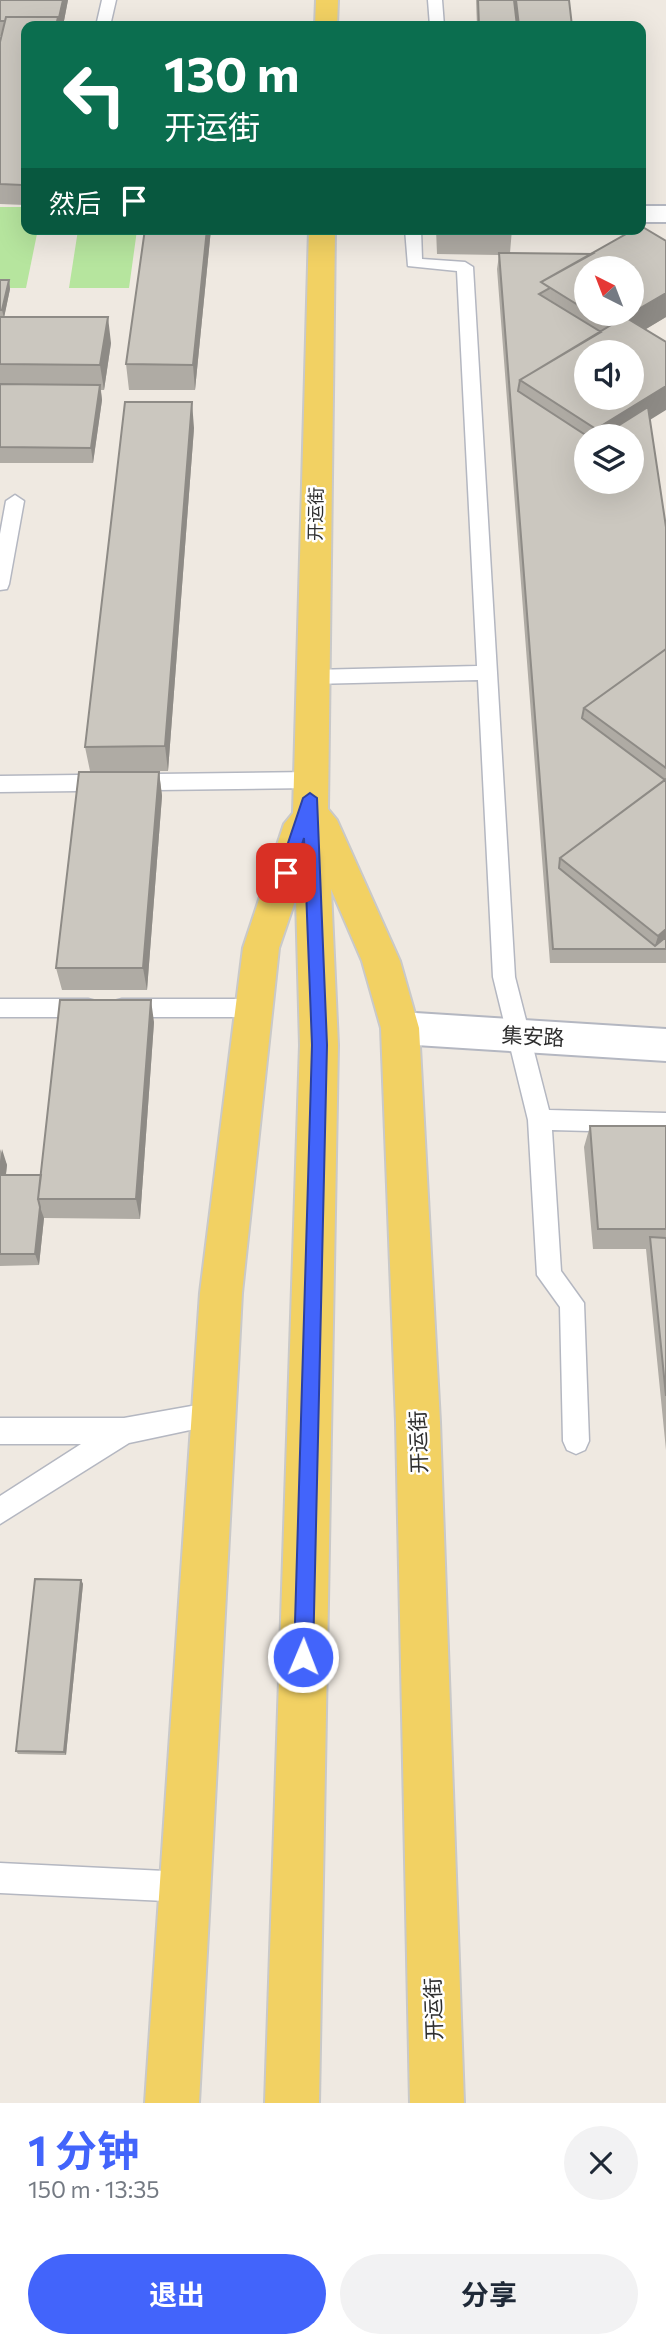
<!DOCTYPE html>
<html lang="zh">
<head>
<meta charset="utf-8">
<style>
	:root { --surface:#fff; --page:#f2f2f3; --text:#1f2937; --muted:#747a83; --accent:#4264fb }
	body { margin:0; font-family:Commissioner,"Noto Sans SC",sans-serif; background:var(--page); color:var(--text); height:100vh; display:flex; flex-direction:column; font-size:26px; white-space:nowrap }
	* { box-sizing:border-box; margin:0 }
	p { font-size:23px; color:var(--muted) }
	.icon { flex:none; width:38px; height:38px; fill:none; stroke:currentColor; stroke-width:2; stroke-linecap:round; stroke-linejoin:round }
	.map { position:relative; height:2103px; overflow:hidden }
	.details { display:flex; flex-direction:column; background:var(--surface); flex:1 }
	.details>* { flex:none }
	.top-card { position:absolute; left:21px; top:21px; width:625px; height:214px; border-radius:14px; box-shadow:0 7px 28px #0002; background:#0b6e4f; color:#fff; overflow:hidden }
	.needle { width:46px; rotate:318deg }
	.controls { position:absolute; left:574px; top:256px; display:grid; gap:14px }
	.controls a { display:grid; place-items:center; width:70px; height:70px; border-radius:50%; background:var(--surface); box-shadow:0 7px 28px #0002; font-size:35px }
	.pin { position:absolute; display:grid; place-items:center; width:60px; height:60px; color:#fff; margin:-30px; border-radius:14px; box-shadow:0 4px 10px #0006 }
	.me { position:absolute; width:77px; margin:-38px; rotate:1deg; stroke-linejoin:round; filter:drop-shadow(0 0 5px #0008) }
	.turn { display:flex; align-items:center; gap:24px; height:147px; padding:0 28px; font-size:32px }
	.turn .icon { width:91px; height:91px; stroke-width:2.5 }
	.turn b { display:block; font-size:49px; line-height:60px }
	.then { display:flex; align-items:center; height:66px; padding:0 28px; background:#0003; gap:14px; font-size:26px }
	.round { display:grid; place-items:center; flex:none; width:74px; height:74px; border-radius:37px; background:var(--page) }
	.headline { display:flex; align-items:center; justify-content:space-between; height:119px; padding:0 28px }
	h1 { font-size:42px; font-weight:700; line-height:52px; color:var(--accent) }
	.action { display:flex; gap:14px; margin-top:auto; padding:14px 28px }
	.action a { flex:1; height:80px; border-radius:42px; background:var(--accent); color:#fff; font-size:28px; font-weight:700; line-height:80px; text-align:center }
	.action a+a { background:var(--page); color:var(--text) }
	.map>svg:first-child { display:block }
	.green { fill:#b6e59e }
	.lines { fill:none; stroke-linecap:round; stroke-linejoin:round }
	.lane-casing { stroke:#b4b7c1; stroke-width:3 }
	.street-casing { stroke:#b4b7c1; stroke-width:4 }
	.secondary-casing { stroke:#b4b7c1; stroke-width:4 }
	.primary-casing { stroke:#c9c9c9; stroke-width:4 }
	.lane { fill:#fff; fill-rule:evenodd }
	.street { fill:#fff; fill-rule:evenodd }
	.secondary { fill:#fff; fill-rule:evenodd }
	.primary { fill:#f2d163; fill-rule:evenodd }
	.wall { fill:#afaba4; fill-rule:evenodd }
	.shaded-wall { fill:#8e8b86 }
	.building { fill:#cbc7bf; stroke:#8e8b86; stroke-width:2; fill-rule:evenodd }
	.route { fill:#4264fb; stroke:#2b41a3; stroke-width:2 }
	.labels { text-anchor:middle; stroke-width:5; stroke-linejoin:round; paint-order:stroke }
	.far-street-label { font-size:18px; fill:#2e2e2e; stroke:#fff }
	.street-label { font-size:21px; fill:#2e2e2e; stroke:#fff }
</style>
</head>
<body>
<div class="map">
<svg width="666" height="2103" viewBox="0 0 666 2103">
	<rect width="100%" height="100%" fill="#efe9e1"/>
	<path class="green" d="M0,207H26V229H38L26,288H0Z
		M78,230H137L129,288H69Z"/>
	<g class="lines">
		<g class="lane-casing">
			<path id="lane" d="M102,0H116L110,26H96Z
				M428,0H442L444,26H430Z
				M405,229H421L422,259L465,262L473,267L515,977L549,1110L666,1113V1133L552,1130L561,1271L584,1303L589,1441L585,1450L576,1454L567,1450L563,1441L560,1307L537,1275L528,1120L493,977L478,680L312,684L305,682L302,677L305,672L312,670L477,666L457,271L408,266Z
				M15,495L24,501L9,584L7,589L0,590V534L6,501Z
				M311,772L318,775L321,780L318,785L311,788L0,792V776Z
				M0,999H88L96,1001L99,1008L96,1015L88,1017H0Z
				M122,999H254L262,1001L265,1008L262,1015L254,1017H122L114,1015L111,1008L114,1001Z
				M214,1402L223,1405L227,1414L223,1423L129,1443L0,1524V1496L81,1444H0V1418H124Z
				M0,1863L186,1872L197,1876L201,1887L197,1898L186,1902L0,1893Z"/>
		</g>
		<g class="street-casing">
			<path id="street" d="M640,206H666V222H640Z"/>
		</g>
		<g class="secondary-casing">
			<path id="secondary" d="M400,1012L666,1029V1061L400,1044L387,1039L381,1028L387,1017Z"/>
		</g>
		<g class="primary-casing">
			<path id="primary" d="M316,0H338L337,26H315Z
				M309,229H335L328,809L337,820L400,961L419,1028L440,1422L464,2103H410L396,1422L381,1028L362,961L331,889L338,1045L319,2103H265L300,1045L296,898L279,948L242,1293L199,2103H145L200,1293L243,948L284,824L293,813Z"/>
		</g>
		<use href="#lane" class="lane"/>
		<use href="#street" class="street"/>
		<use href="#secondary" class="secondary"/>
		<use href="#primary" class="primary"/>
	</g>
	<path class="wall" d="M0,0H68L63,26H26V200L25,205L0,204V42L1,36H0Z
		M476,0H569L572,26H477Z
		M211,229L195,390H129L126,364Z
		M436,229H512L510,253L592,254L666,241V317L646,329L650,420L666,527V963H550L497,269L499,255L437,254ZM586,268L632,313H586ZM586,436H632L586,481Z
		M0,280H9L10,289L4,317L111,343L104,390H101L102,400L93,463H0Z
		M194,428L168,771H90L85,747Z
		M159,772L162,796L147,990H62L56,968Z
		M154,1022L140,1219L44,1218L39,1265L0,1266V1149L7,1165L6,1175H41Z
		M590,1126H666V1450L646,1249H593L584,1147Z
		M81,1580L83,1584L66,1755L18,1754L16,1751Z"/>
	<path class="shaded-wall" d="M63,0H68L63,26H56Z
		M26,165V200L25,205L22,185Z
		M207,229H211L195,390L193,365Z
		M9,280L10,289L4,318L2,310Z
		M666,293V317L621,344L625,317Z
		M108,317L111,343L104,390L100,365Z
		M100,385L102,400L93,463L91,448Z
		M666,386V410L624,436H595L596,429Z
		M192,402L194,428L168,771L165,746Z
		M159,772L162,796L147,990L143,968Z
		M666,929V948L654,949L658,936Z
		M151,1000L154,1022L140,1219L136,1199Z
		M2,1149L7,1165L0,1220V1161Z
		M40,1207L44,1218L39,1265L35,1254Z
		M81,1580L83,1584L66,1755L64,1752Z"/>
	<path class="building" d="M0,0H63L58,22V17H6L5,21H0Z
		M478,0H514L517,26H479Z
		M516,0H569L572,26H519Z
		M6,17H58L56,26H26V165L22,185L0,184V42Z
		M641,226L666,241V293L625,317L666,342V386L596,429L520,380L611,325L591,313H632V268H586V310L541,282L635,229H640ZM586,352H632V397H586Z
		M145,229H207L193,365L126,364Z
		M499,253L592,254L541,282L550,288L539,294L601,332L520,380L518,391L587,436H586V481H632V436H602L648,407L666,527V649L584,708L582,718L665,780L560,858L559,868L655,946L666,937V949H553Z
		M0,280H9L2,310H0Z
		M0,317H108L100,365L0,364Z
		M0,384L100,385L91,448L0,447Z
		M125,402H192L165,746L85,747Z
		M666,649V768L584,708Z
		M79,772H159L143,968H56Z
		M666,779V929L658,936L560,858Z
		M60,1000H151L136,1199H38Z
		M590,1126H666V1229H598Z
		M0,1175H41L38,1199L40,1207L35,1254H0Z
		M650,1237L666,1238V1396Z
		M35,1579L81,1580L64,1752L16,1751Z"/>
	<path class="route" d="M310,793L317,798L327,1045L313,1657L310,1664L303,1667L296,1664L294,1657L312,1045L304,838L291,878L286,879L278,873L303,798Z"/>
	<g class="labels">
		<g class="far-street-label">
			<text transform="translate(316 514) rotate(-89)" y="6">开运街</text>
		</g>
		<g class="street-label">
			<text transform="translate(533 1037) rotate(3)" y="7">集安路</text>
			<text transform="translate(419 1442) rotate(-92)" y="7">开运街</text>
			<text transform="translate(434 2009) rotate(-92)" y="7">开运街</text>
		</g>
	</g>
</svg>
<div class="controls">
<a><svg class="needle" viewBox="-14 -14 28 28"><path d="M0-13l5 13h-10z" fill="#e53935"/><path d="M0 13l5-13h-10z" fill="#747a83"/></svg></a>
<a><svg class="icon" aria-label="sound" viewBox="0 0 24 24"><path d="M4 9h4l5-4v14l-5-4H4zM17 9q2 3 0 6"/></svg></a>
<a><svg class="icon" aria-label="layers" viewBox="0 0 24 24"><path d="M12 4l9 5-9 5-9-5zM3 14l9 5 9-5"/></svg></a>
</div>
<div class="pin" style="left:286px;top:873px;background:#d93025"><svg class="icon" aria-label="arrive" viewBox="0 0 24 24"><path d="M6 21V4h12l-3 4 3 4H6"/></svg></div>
<svg class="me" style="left:303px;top:1657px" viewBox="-20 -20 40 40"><circle r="17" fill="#4264fb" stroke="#fff" stroke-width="3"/><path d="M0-11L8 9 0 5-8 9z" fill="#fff"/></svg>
<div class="top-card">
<div class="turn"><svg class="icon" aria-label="left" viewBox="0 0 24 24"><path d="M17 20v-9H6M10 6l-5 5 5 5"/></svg><div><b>130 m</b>开运街</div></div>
<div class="then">然后<svg class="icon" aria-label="arrive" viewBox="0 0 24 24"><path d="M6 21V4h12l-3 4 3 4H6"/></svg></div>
</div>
</div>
<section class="details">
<div class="headline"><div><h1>1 分钟</h1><p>150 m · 13:35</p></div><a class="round"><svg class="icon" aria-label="close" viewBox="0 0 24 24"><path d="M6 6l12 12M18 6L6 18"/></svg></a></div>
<div class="action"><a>退出</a><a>分享</a></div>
</section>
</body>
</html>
